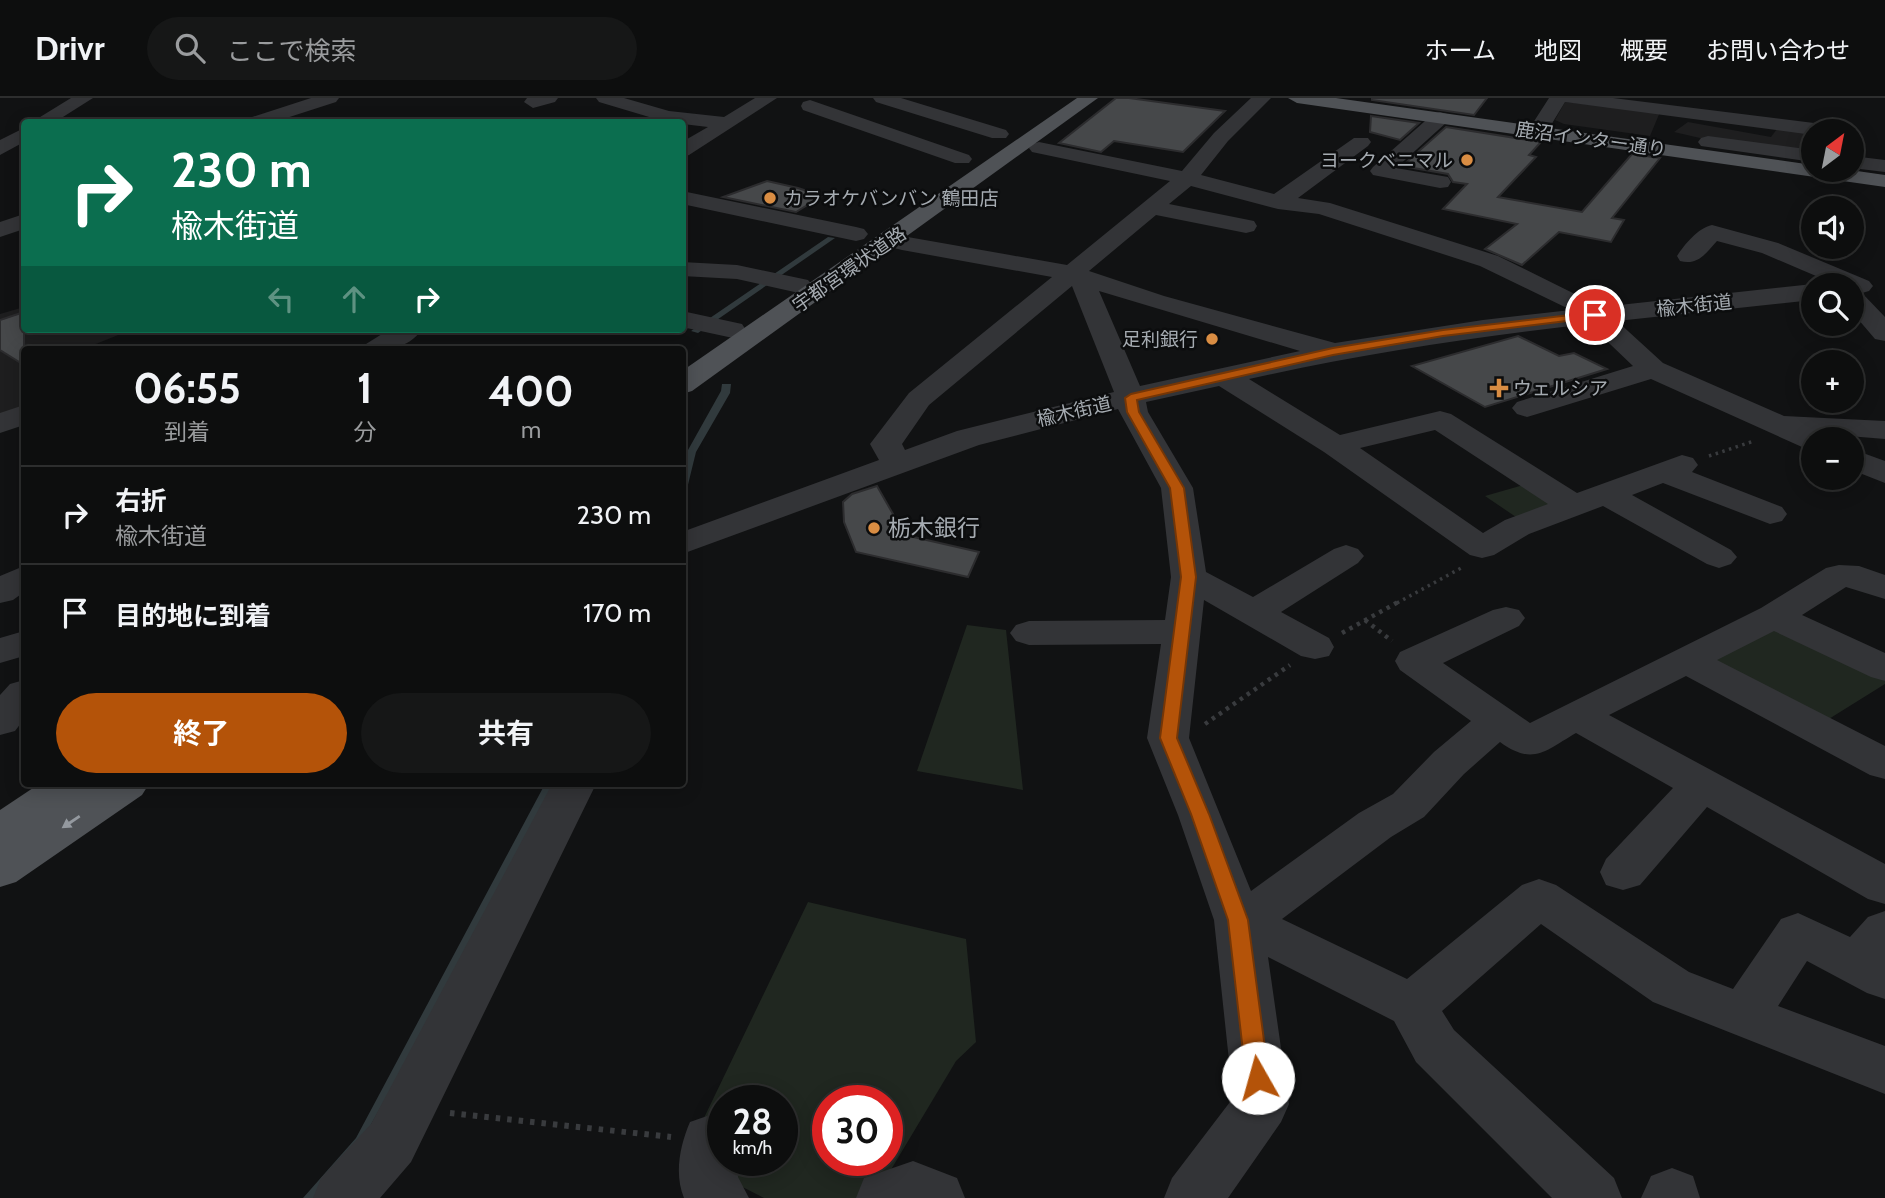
<!DOCTYPE html>
<html lang="ja">
<head>
<meta charset="utf-8">
<style>
	:root { --surface:#0d0e0e; --page:#161717; --text:#f1f3f6; --muted:#9a9c9e; --line:#2d2e2e; --accent:#b45309 }
	body { margin:0; font-family:Cabin,"Noto Sans JP",sans-serif; background:var(--page); color:var(--text); height:100vh; display:flex; flex-direction:column; font-size:26px; white-space:nowrap }
	* { box-sizing:border-box; margin:0 }
	p { font-size:23px; color:var(--muted) }
	.icon { flex:none; width:38px; height:38px; fill:none; stroke:currentColor; stroke-width:2; stroke-linecap:round; stroke-linejoin:round }
	.map { position:relative; flex:1; overflow:hidden }
	.panel { position:absolute; left:21px; top:248px; width:665px; height:441px; display:flex; flex-direction:column; background:var(--surface); border-radius:7px; box-shadow:0 4px 18px #0003,0 0 0 2px var(--line) }
	.panel>* { flex:none }
	.top-card { position:absolute; left:21px; top:21px; width:665px; height:214px; border-radius:7px; box-shadow:0 4px 18px #0003,0 0 0 2px var(--line); background:#0b6e4f; color:#fff; overflow:hidden }
	.needle { width:46px; rotate:32deg }
	.tools { position:absolute; left:1801px; top:21px; display:grid; gap:14px }
	.tools a { display:grid; place-items:center; width:63px; height:63px; border-radius:50%; background:var(--surface); box-shadow:0 4px 18px #0003,0 0 0 2px var(--line); font-size:35px }
	.speed { position:absolute; left:707px; top:987px; display:flex; gap:14px; font-size:35px; font-weight:700; text-align:center }
	.speed>* { display:grid; place-content:center; width:91px; height:91px; border-radius:50%; background:var(--surface); box-shadow:0 4px 18px #0003,0 0 0 2px var(--line); line-height:1 }
	.speed small { font-size:18px; font-weight:400 }
	.speed .limit { border:10px solid #d22; background:#fff; color:#111 }
	.pin { position:absolute; display:grid; place-items:center; width:60px; height:60px; color:#fff; margin:-30px; border:4px solid #fff; border-radius:50%; box-shadow:0 2px 7px #0007 }
	.me { position:absolute; width:77px; margin:-38px; rotate:353deg; stroke-linejoin:round; filter:drop-shadow(0 0 5px #0008) }
	.turn { display:flex; align-items:center; gap:24px; height:147px; padding:0 35px; font-size:32px }
	.turn .icon { width:91px; height:91px; stroke-width:2.5 }
	.turn b { display:block; font-size:49px; line-height:60px }
	.lanes { display:flex; align-items:center; height:66px; padding:0 35px; background:#0003; justify-content:center; gap:35px; direction:ltr }
	.lanes .off { opacity:.35 }
	.eta { display:flex; justify-content:space-evenly; align-items:center; height:119px; text-align:center }
	.eta b { font-size:42px; font-weight:700; line-height:49px }
	.cta { display:flex; gap:14px; margin-top:auto; padding:14px 35px }
	.cta a { flex:1; height:80px; border-radius:42px; background:var(--accent); color:#fff; font-size:28px; font-weight:700; line-height:80px; text-align:center }
	.cta a+a { background:var(--page); color:var(--text) }
	ul { padding:0; list-style:none }
	li { display:flex; align-items:center; gap:21px; height:98px; padding:0 35px; border-top:2px solid var(--line) }
	li div { flex:1 }
	li b { display:block; font-size:26px }
	li em { font-style:normal }
	header { display:flex; align-items:center; gap:42px; box-sizing:border-box; height:98px; padding:0 35px; background:var(--surface); border-bottom:2px solid var(--line) }
	header strong { font-size:33px }
	nav { display:flex; gap:38px; margin-inline-start:auto; font-size:24px }
	.search { width:490px; height:63px; background:var(--page); display:flex; align-items:center; gap:18px; box-sizing:border-box; padding:0 24px; border-radius:38px; color:var(--muted); font-size:26px }
	.map>svg:first-child { display:block }
	.built { fill:#1e1e1f }
	.green { fill:#202720; fill-rule:evenodd }
	.water { fill:#313a3d }
	.building { fill:#46484a; stroke:#2c2c2e; stroke-width:2 }
	.lines { fill:none; stroke-linecap:round; stroke-linejoin:round }
	.path-far2 { stroke:#393b3e; stroke-width:3.5; stroke-dasharray:2.5 4.5; stroke-linecap:butt }
	.path-far1 { stroke:#393b3e; stroke-width:4.5; stroke-dasharray:3.5 5; stroke-linecap:butt }
	.path { stroke:#393b3e; stroke-width:6; stroke-dasharray:4.5 7; stroke-linecap:butt }
	.minor { fill:#333437; fill-rule:evenodd }
	.major { fill:#4f5256; fill-rule:evenodd }
	.oneway { fill:#94999f }
	.route { fill:#b45309; stroke:#753606; stroke-width:2 }
	.poi-dot { fill:#d98d43; stroke:#0c0d0e; stroke-width:2.5 }
	.labels { text-anchor:middle; stroke-width:5; stroke-linejoin:round; paint-order:stroke }
	.far-street-label { font-size:19px; fill:#a5abb1; stroke:#0c0d0e }
	.far-poi-label { font-size:19px; fill:#a5abb1; stroke:#0c0d0e; text-anchor:end }
	.poi-label { font-size:23px; fill:#a5abb1; stroke:#0c0d0e; text-anchor:start }
</style>
</head>
<body>
<header>
<strong>Drivr</strong>
<div class="search"><svg class="icon" aria-label="search" viewBox="0 0 24 24"><circle cx="10" cy="10" r="6"/><path d="M15 15l6 6"/></svg>ここで検索</div>
<nav><a>ホーム</a><a>地図</a><a>概要</a><a>お問い合わせ</a></nav>
</header>
<div class="map">
<svg width="1885" height="1100" viewBox="0 0 1885 1100">
	<rect width="100%" height="100%" fill="#111213"/>
	<path class="built" d="M1565,4L1660,14L1650,38L1564,26L1555,22Z
		M1688,24L1771,39L1777,31L1813,36V57L1713,43L1674,34Z
		M24,209V231H133L81,252H24V310L0,320V216Z"/>
	<path class="green" d="M1530,385L1554,406L1516,419L1485,398Z
		M967,527L1006,532L1023,692L917,673Z
		M1768,527L1885,583V586L1824,624L1708,561Z
		M808,804L966,841L976,944L956,963L874,1100H764L727,1081L726,1062H782V1003H723V1029L702,1024ZM828,1003H887V1062H828Z"/>
	<path class="water" d="M828,139L835,140L698,235L691,233Z
		M722,286H731L730,295L696,354L683,407V371L688,352L721,293Z
		M545,686H561L330,1100H303L356,1040Z"/>
	<path class="building" d="M1116,0H1129L1225,13L1183,54L1114,43L1101,54L1059,45Z
		M1372,0H1487L1474,17L1372,2Z
		M1371,18L1419,25L1400,42L1370,34Z
		M1446,29L1541,44L1529,57L1536,59L1498,99L1582,114L1632,56L1660,60L1612,120L1624,122L1611,144L1559,134L1522,167L1485,151L1517,126L1443,111L1467,86L1453,84L1448,76L1402,68Z
		M767,83L798,90L822,98L796,114L723,99Z
		M24,214V267L0,252V222Z
		M1518,238L1559,258L1574,255L1607,271L1485,309L1412,268Z
		M877,388L905,437L979,454L968,479L856,454L844,424L843,404L852,396Z"/>
	<g class="lines">
		<path class="path-far2" d="M1709,358L1754,343
			M1397,505L1463,469"/>
		<path class="path-far1" d="M1365,522L1392,543
			M1342,535L1400,503
			M1205,626L1290,567"/>
		<path class="path" d="M450,1015L671,1039"/>
		<path class="minor" d="M71,0H93L55,24H32Z
			M311,0H339L336,4L274,24H246L249,20Z
			M527,0H558L555,4L533,10L524,4Z
			M596,0H624L669,13L724,19L755,0H777L689,57L682,59V44L708,29L666,24L599,4Z
			M873,0H901L1006,32L1009,36L1006,40H992L876,4Z
			M1251,0H1271L1228,43L1201,77L1274,96L1354,40H1368L1371,44L1368,48L1298,100L1330,105L1498,158L1601,209L1813,186L1817,187H1813V202L1617,223L1663,265L1784,318L1885,323V341L1824,336L1828,341H1813V351L1802,349L1651,281L1537,316L1527,319L1517,316L1512,310L1517,304L1633,268L1589,226C1475,239 1361,256 1249,281L1340,337L1440,313L1451,316L1577,395L1682,357L1693,360L1698,367L1692,374L1782,409L1787,416L1782,423L1770,426L1663,385L1632,397L1731,452L1737,459L1731,466L1719,470L1707,466L1603,408L1529,436L1494,457L1482,460L1470,457L1324,354L1219,288L1146,304L1148,314L1193,390L1206,474L1253,499L1334,451L1346,447L1358,451L1364,458L1358,465L1281,514L1329,540L1334,549L1329,558L1315,561L1301,558L1204,502L1189,640L1251,793L1359,715L1393,696L1434,654L1471,623L1400,572L1395,563L1400,554L1493,512L1506,509L1519,512L1525,520L1519,528L1443,565L1530,625L1761,510L1826,470L1839,467L1859,468L1885,477V501L1846,489L1802,517L1885,555V583L1871,579L1774,533L1717,562L1885,648V681L1870,677L1686,578L1609,617L1885,766V806L1868,801L1707,709L1640,787L1623,792L1606,787L1600,774L1606,761L1673,690L1576,635C1545,653 1533,668 1500,644L1464,676L1424,719L1391,739L1282,821L1407,881L1522,787L1539,781L1556,787L1689,874L1733,891L1781,821L1798,815L1850,839L1868,819L1885,813V901L1867,895L1807,863L1778,908L1885,948V996L1653,904L1541,826L1442,913L1454,932L1614,1080L1622,1100H1552L1416,964L1394,923L1268,859L1289,1006L1281,1024L1228,1100H1164L1172,1080L1233,1000L1214,822L1178,717L1147,640L1161,546L1029,547L1016,543L1010,535L1016,527L1029,523L1165,522L1171,479L1161,390L1118,311L979,347L682,456V434L879,362L870,346L909,295L1052,179L902,152L894,150L890,145L894,140L902,138L1067,167L1170,83L1032,54L1029,50L1032,46L1039,44L1182,73L1214,35ZM1191,88L1278,111L1319,116L1480,168L1571,212L1483,222L1335,245L1164,198L1089,173L1156,117L1246,135L1254,133L1257,128L1254,123L1169,106ZM1072,188L1114,294L957,333L905,352L902,346L929,307ZM1099,193L1300,253L1140,288ZM1435,332L1548,406L1505,422L1483,435L1360,350Z
			M1549,0H1613L1830,27L1840,33H1813V37L1565,4L1548,32H1534L1531,28Z
			M810,2L969,57L972,61L969,65H955L803,12L801,8L803,4Z
			M1440,14L1447,16L1450,20L1447,24L1396,70L1448,79L1451,84L1448,89L1440,90L1373,77L1370,73L1373,69L1433,16Z
			M24,30V44L0,57V42Z
			M1708,38L1813,52V64L1701,48L1698,44L1701,40Z
			M1852,58L1885,62V74L1852,70Z
			M682,93L856,129L864,131L868,136L864,141L856,143L682,106Z
			M24,116V131L0,139V124Z
			M1712,127L1778,145L1869,183L1873,188L1869,193L1862,195L1885,219V243L1875,241L1852,214V187H1837L1762,155L1717,143C1706,155 1698,168 1680,163L1677,158C1685,146 1698,130 1712,127Z
			M682,164L737,167L808,182L812,187L808,192L799,195L737,181L682,178Z
			M682,213L742,226L746,232L742,238L733,240L682,229Z
			M390,231H422C408,252 385,252 362,252L366,246Z
			M24,307V327L0,335V315Z
			M1852,351L1885,363V385L1852,372Z
			M24,468V494L13,502L0,505V478Z
			M24,533V558L0,565V540Z
			M24,582V621L15,633L0,637V597L10,586Z
			M552,686H596L411,1064L380,1100H313L321,1080L371,1026Z
			M710,1017L723,1022V1062H737L738,1079L749,1100H684C674,1076 680,1047 690,1024Z
			M913,1063L957,1080L965,1100H856L864,1080Z
			M1672,1070L1693,1078L1700,1100H1641L1651,1078Z"/>
		<path class="major" d="M1077,0H1098L692,293L682,296V273Z
			M1288,0H1336L1813,67V72H1850L1885,77V89L1297,5Z
			M39,686H93L91,688L149,686L142,697L16,784L0,789V712Z"/>
	</g>
	<defs><path id="oneway-solid" d="M-6-.8H1V-3.2L6.5 0L1 3.2V.8H-6Z" transform="scale(1.75)"/></defs>
	<use class="oneway" href="#oneway-solid" transform="translate(71 724) rotate(146)"/>
	<path class="route" d="M1595,214L1599,215V219L1443,238L1333,257L1137,302L1139,314L1184,390L1196,479L1177,640L1209,716L1248,822L1269,980L1265,987L1258,990L1250,987L1246,980L1228,822L1191,716L1160,640L1181,479L1170,390L1127,314L1125,300L1131,296L1333,250L1443,232Z"/>
	<g class="poi-dot">
		<circle cx="1467" cy="62" r="7"/>
		<circle cx="770" cy="100" r="7"/>
		<circle cx="1212" cy="241" r="7"/>
		<path d="M1495.5 279.5h7v7h7v7h-7v7h-7v-7h-7v-7h7z"/>
		<circle cx="874" cy="430" r="7"/>
	</g>
	<g class="labels">
		<g class="far-street-label">
			<text transform="translate(1591 41) rotate(8)" y="7">鹿沼インター通り</text>
			<text transform="translate(849 171) rotate(-35)" y="7">宇都宮環状道路</text>
			<text transform="translate(1694 207) rotate(-6)" y="7">楡木街道</text>
			<text transform="translate(1074 313) rotate(-13)" y="7">楡木街道</text>
		</g>
		<g class="far-poi-label">
			<text x="1453" y="69">ヨークベニマル</text>
			<text x="784" y="107" text-anchor="start">カラオケバンバン 鶴田店</text>
			<text x="1198" y="248">足利銀行</text>
			<text x="1513" y="297" text-anchor="start">ウェルシア</text>
		</g>
		<g class="poi-label">
			<text x="888" y="438">栃木銀行</text>
		</g>
	</g>
</svg>
<div class="tools">
<a><svg class="needle" viewBox="-14 -14 28 28"><path d="M0-13l5 13h-10z" fill="#e53935"/><path d="M0 13l5-13h-10z" fill="#9a9c9e"/></svg></a>
<a><svg class="icon" aria-label="sound" viewBox="0 0 24 24"><path d="M4 9h4l5-4v14l-5-4H4zM17 9q2 3 0 6"/></svg></a>
<a><svg class="icon" aria-label="search" viewBox="0 0 24 24"><circle cx="10" cy="10" r="6"/><path d="M15 15l6 6"/></svg></a>
<a>+</a>
<a>−</a>
</div>
<div class="speed"><div>28<small>km/h</small></div><div class="limit">30</div></div>
<div class="pin" style="left:1595px;top:217px;background:#d93025"><svg class="icon" aria-label="arrive" viewBox="0 0 24 24"><path d="M6 21V4h12l-3 4 3 4H6"/></svg></div>
<svg class="me" style="left:1258px;top:980px" viewBox="-20 -20 40 40"><circle r="19" fill="#fff"/><path d="M0-13L10 11 0 6-10 11z" fill="#b45309"/></svg>
<div class="top-card">
<div class="turn"><svg class="icon" aria-label="right" viewBox="0 0 24 24"><path d="M7 20v-9h11M14 6l5 5-5 5"/></svg><div><b>230 m</b>楡木街道</div></div>
<div class="lanes"><svg class="icon off" aria-label="left" viewBox="0 0 24 24"><path d="M17 20v-9H6M10 6l-5 5 5 5"/></svg><svg class="icon off" aria-label="ahead" viewBox="0 0 24 24"><path d="M12 20V5M6 11l6-6 6 6"/></svg><svg class="icon" aria-label="right" viewBox="0 0 24 24"><path d="M7 20v-9h11M14 6l5 5-5 5"/></svg></div>
</div>
<section class="panel">
<div class="eta">
<div><b>06:55</b><p>到着</p></div>
<div><b>1</b><p>分</p></div>
<div><b>400</b><p>m</p></div>
</div>
<ul>
<li><svg class="icon" aria-label="right" viewBox="0 0 24 24"><path d="M7 20v-9h11M14 6l5 5-5 5"/></svg><div><b>右折</b><p>楡木街道</p></div><em>230 m</em></li>
<li><svg class="icon" aria-label="arrive" viewBox="0 0 24 24"><path d="M6 21V4h12l-3 4 3 4H6"/></svg><div><b>目的地に到着</b></div><em>170 m</em></li>
</ul>
<div class="cta"><a>終了</a><a>共有</a></div>
</section>
</div>
</body>
</html>
